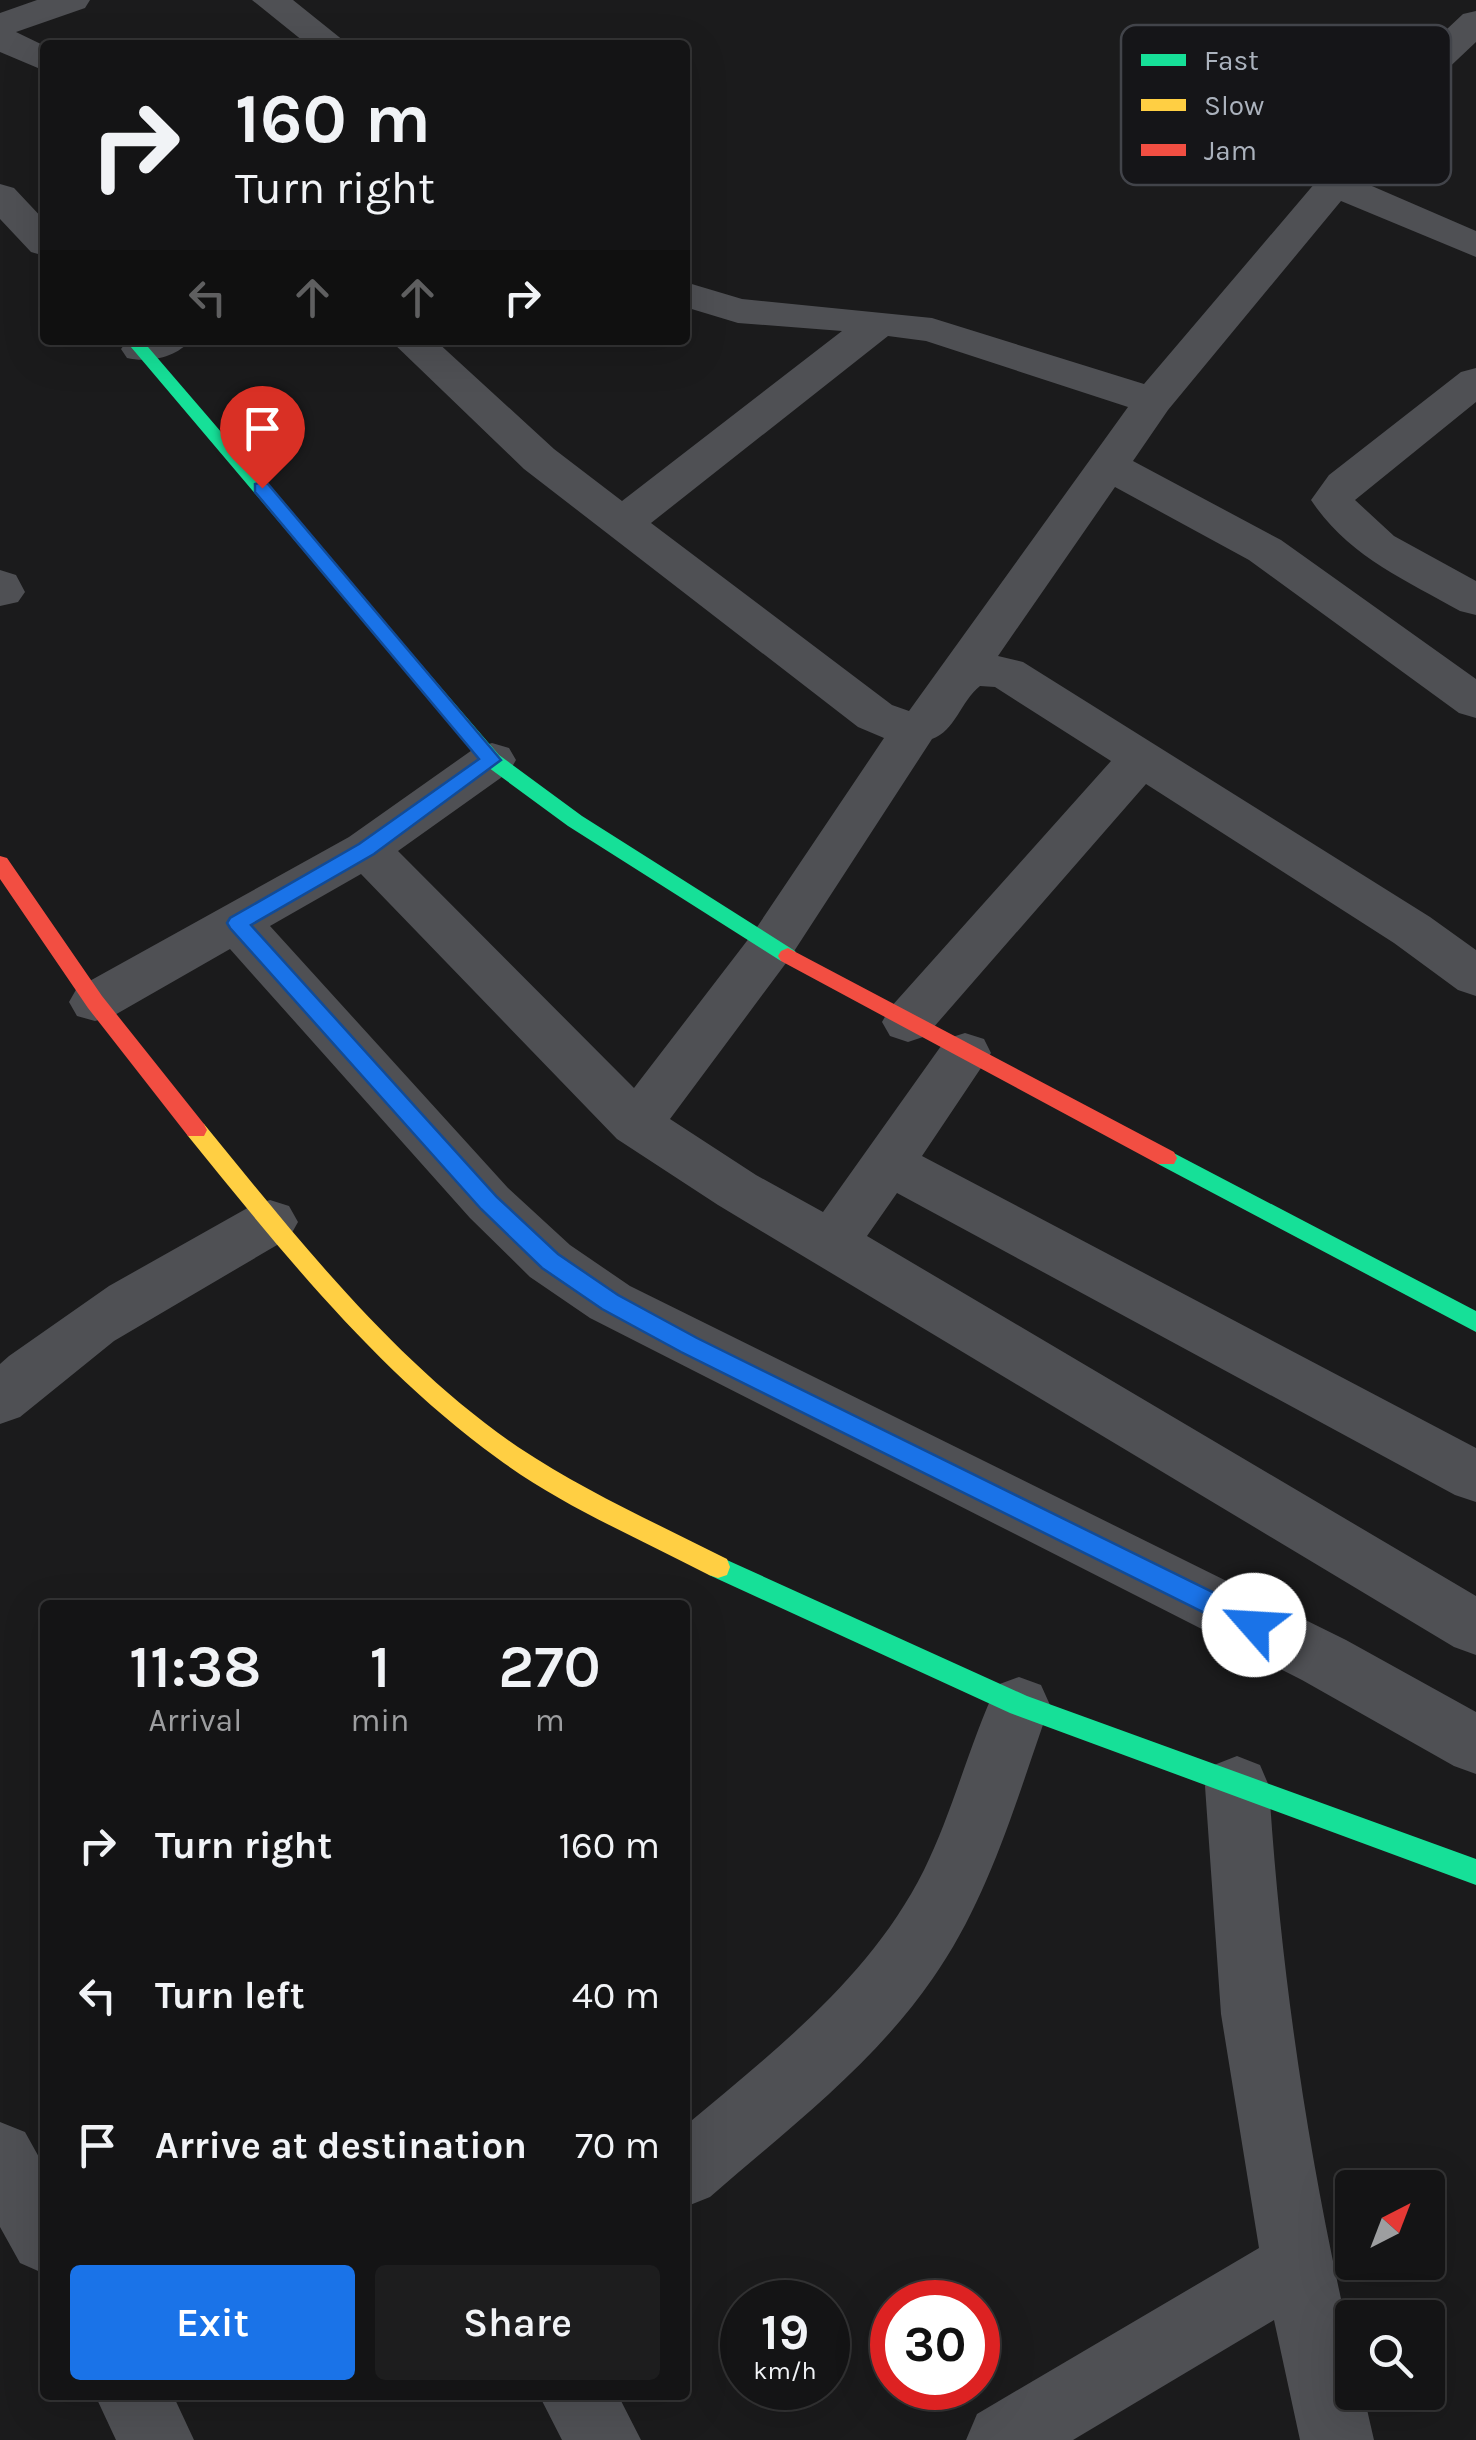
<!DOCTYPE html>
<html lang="en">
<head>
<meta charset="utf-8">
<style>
	:root { --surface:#141415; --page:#1d1d1e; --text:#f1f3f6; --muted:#9d9ea0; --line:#333334; --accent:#1a73e8 }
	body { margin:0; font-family:Karla,sans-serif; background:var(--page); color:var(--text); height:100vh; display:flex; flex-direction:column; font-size:38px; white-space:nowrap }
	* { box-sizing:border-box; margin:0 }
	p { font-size:32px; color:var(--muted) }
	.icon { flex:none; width:55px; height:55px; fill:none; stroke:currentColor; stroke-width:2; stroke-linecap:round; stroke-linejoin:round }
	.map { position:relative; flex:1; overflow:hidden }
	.sheet { position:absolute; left:40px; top:1600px; width:650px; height:800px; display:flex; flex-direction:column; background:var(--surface); border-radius:10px; box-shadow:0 10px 40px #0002,0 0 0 2px var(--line) }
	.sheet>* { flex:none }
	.banner { position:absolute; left:40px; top:40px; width:650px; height:305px; border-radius:10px; box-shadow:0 10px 40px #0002,0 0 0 2px var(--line); background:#141415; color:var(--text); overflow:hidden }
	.needle { width:65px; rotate:42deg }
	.tools { position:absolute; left:1335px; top:2170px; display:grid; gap:20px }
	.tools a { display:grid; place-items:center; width:110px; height:110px; border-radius:10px; background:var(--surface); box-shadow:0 10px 40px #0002,0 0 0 2px var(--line); font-size:50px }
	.speed { position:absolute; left:720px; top:2280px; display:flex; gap:20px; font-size:50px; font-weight:700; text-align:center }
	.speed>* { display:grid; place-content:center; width:130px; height:130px; border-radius:50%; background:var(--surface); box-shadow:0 10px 40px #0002,0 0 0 2px var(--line); line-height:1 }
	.speed small { font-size:25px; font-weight:400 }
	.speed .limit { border:15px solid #d22; background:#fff; color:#111 }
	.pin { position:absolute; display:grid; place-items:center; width:85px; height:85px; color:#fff; margin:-102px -42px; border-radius:50% 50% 50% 0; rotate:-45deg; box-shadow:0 0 10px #0007 }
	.pin .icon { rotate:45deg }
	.me { position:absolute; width:110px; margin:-55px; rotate:296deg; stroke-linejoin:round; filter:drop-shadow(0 0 8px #0008) }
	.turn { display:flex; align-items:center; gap:35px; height:210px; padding:0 30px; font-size:45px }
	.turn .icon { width:130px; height:130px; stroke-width:2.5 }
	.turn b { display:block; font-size:70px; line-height:85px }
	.lanes { display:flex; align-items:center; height:95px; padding:0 30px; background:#0003; justify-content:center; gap:50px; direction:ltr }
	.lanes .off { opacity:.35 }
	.eta { display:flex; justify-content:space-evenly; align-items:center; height:170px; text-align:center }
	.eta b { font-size:60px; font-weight:600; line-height:70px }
	.primary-button { display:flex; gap:20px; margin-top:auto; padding:20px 30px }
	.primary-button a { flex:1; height:115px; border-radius:10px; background:var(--accent); color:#fff; font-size:40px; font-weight:600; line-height:115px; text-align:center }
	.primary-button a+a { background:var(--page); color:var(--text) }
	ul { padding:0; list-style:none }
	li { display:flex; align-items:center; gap:30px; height:150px; padding:0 30px }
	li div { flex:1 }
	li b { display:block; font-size:38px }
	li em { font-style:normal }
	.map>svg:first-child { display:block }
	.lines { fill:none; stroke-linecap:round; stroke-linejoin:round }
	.street { fill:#4f5054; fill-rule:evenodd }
	.fast { fill:#16e098; fill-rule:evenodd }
	.slow { fill:#ffcf43; fill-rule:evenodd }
	.jam { fill:#f24e42; fill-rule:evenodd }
	.route { fill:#1a73e8; stroke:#114b97; stroke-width:2.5 }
	.key { fill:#151518; stroke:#42444a; stroke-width:2.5 }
	.key-label { font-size:28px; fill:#abb2bd }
</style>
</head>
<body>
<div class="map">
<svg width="1476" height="2440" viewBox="0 0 1476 2440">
	<rect width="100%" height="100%" fill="#1b1b1c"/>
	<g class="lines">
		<path class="street" d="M37,0H90L85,8L16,32L45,46V71L0,52V13Z
			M252,0H293L349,45H308Z
			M1476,11V42L1422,93L1358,180L1476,231V257L1341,201L1168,410L1133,461L1281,540L1476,679V718L1459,713L1249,560L1115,487L998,656L1023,662L1430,917L1476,950V996L1458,990L1394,943L1146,784L926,1036L908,1042L890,1036L882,1022L890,1008L1111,761L995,687L980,686C961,701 955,731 932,739L789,959L670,1119L756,1175L823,1212L946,1039L965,1033L984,1039L991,1053L922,1156L1476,1448V1502L1455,1495L897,1193L867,1236L1476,1596V1655L1454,1647L718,1205L617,1139L361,874L270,926L508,1188L570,1245L630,1286L1346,1640L1476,1712V1774L1454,1766L1302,1680L590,1318L530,1277L470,1218L230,949L113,1016L95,1021L77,1016L69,1002L77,988L349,837L475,748L492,743L509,748L516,760L509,772L398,851L634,1088L753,933L884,738L858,727L524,469L390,340H435L554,449L622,501L842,331L738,323L685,307V282L742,299L932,318L1144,384L1321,176L1396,77L1463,14ZM888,336L926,341L1128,407L909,711L892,705L651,523Z
			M0,184L14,188L45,221V256L31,252L0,219Z
			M128,340H190C177,358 147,363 127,358L121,349Z
			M1476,368V402L1355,500L1394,536L1476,581V615L1460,611C1404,579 1348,556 1311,500L1329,475L1461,372Z
			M0,570L16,575L25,592L18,602L0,606Z
			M270,1200L289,1206L298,1222L289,1238L114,1341L20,1417L0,1424V1364L9,1356L109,1286L251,1206Z
			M1019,1677L1041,1685L1050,1705C1017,1797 990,1897 933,1978C874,2064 788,2129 710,2197L685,2207V2126C775,2050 870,1978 924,1870C953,1811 969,1745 997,1685Z
			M1237,1756L1260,1765L1269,1786C1281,1977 1309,2162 1352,2348V2392H1363L1374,2440H1300L1274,2320L1073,2440H966L977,2414L1259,2248L1221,2014L1205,1786L1214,1765Z
			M0,2122L25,2132L45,2168V2274L20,2263L0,2227Z
			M95,2395H173L194,2440H116Z
			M539,2395H618L641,2440H562Z"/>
		<path class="fast" d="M125,340H142L499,755L582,816L795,951L798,956L795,961H781L568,826L485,765Z
			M1166,1149L1476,1311V1332L1158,1164L1155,1158L1158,1152Z
			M718,1556L1027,1696L1476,1859V1885L1010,1713L709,1575L706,1567L709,1559Z"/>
		<path class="slow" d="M196,1121L204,1124C298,1239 394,1362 518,1447C584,1491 656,1523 727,1559L730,1567L727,1575L718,1578L709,1575C638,1538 562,1506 497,1458C376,1370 282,1252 188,1136L185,1130L188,1124Z"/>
		<path class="jam" d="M0,856L7,858L102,996L204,1124L207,1130L204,1136H188L88,1008L0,879Z
			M788,948L1174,1152L1177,1158L1174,1164H1158L781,961L778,956L781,951Z"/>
	</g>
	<path class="route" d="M262,482L268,484L501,760L374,854L251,925L497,1197L558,1254L618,1295L697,1338L1263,1617L1266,1625L1263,1633L1254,1636L1245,1633L681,1352L602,1309L542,1268L481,1209L230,928L227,923L230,918L359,844L479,759L255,492V484Z"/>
	<rect x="1121" y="25" width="330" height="160" rx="15" class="key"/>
	<rect x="1141" y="54" width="45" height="12" fill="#16e098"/>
	<rect x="1141" y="99" width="45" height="12" fill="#ffcf43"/>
	<rect x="1141" y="144" width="45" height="12" fill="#f24e42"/>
	<g class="key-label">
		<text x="1204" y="70">Fast</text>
		<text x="1204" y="115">Slow</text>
		<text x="1204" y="160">Jam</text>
	</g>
</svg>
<div class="tools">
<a><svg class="needle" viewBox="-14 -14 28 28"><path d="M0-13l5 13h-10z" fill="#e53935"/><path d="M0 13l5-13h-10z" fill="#9d9ea0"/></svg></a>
<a><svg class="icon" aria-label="search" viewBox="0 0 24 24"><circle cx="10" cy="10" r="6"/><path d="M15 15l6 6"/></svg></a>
</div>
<div class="speed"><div>19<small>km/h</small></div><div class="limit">30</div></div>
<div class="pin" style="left:262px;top:488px;background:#d93025"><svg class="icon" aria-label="arrive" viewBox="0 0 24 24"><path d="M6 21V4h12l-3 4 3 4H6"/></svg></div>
<svg class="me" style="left:1254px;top:1625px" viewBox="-20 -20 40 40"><circle r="19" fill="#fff"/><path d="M0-13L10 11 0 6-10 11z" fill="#1a73e8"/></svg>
<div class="banner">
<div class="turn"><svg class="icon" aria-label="right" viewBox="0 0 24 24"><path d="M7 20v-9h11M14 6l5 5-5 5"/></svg><div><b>160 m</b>Turn right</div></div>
<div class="lanes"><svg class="icon off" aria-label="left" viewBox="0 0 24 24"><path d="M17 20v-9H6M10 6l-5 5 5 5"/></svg><svg class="icon off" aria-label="ahead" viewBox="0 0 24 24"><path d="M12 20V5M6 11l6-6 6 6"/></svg><svg class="icon off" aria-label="ahead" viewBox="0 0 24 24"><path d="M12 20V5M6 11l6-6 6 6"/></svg><svg class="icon" aria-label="right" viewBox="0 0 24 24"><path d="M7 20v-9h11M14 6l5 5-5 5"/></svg></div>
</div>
<section class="sheet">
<div class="eta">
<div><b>11:38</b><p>Arrival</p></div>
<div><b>1</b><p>min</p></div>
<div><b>270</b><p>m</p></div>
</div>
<ul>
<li><svg class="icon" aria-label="right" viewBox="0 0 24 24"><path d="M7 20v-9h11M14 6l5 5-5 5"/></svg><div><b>Turn right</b></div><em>160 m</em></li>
<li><svg class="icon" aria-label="left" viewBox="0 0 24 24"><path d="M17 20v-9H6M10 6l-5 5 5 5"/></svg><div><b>Turn left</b></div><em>40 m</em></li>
<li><svg class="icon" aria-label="arrive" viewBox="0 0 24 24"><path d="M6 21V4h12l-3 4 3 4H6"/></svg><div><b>Arrive at destination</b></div><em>70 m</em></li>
</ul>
<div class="primary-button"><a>Exit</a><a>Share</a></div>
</section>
</div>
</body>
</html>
